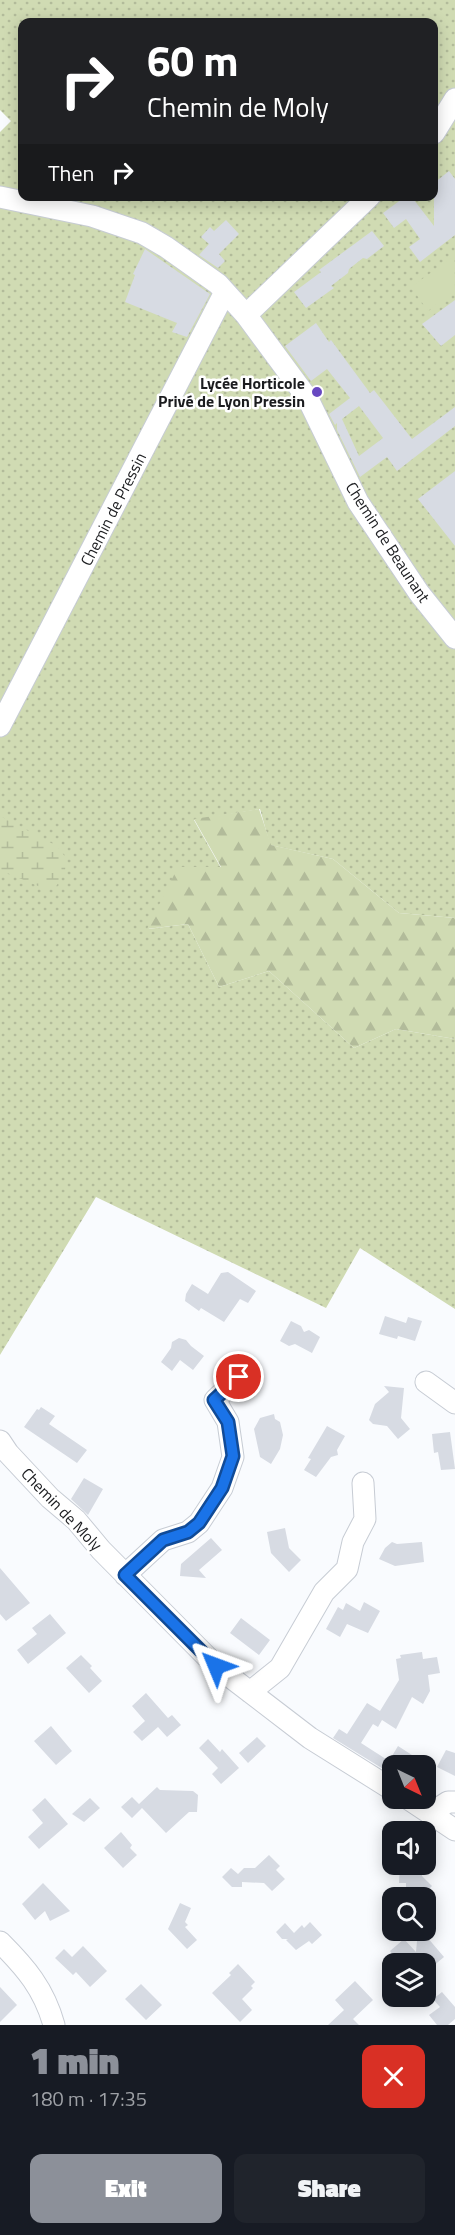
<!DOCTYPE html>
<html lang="en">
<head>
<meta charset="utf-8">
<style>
	:root { --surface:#171b24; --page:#20242c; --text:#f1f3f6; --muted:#9ea1a6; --accent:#8c9099 }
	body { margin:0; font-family:"Titillium Web",sans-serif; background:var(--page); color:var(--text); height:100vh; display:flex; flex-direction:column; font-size:22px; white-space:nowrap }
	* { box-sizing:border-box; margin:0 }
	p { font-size:20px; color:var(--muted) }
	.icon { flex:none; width:33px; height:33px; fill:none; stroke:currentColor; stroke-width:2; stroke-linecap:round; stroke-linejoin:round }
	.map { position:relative; height:2025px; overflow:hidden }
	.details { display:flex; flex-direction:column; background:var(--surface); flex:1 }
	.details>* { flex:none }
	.hud { position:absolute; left:18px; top:18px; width:420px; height:183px; border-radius:12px; box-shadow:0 3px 15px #0003; background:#202124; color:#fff; overflow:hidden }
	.needle { width:39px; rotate:137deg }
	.controls { position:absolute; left:382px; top:1755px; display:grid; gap:12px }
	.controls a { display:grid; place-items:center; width:54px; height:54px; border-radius:12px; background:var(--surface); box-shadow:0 3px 15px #0003; font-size:30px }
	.pin { position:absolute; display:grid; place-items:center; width:51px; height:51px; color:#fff; margin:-26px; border:3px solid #fff; border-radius:50%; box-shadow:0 2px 6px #0007 }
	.me { position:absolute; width:66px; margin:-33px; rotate:314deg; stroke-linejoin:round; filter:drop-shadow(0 0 4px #0008) }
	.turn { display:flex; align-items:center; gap:21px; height:126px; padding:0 30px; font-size:27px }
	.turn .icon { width:78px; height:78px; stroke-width:2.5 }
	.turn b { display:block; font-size:42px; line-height:51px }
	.then { display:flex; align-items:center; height:57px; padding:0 30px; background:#0003; gap:12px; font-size:22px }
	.round { display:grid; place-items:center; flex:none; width:63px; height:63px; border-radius:12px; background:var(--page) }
	.summary { display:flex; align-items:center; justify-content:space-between; height:102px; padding:0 30px }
	h1 { font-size:36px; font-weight:800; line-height:45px; color:var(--accent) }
	.primary-button { display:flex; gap:12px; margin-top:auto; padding:12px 30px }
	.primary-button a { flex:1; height:69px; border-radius:12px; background:var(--accent); color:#fff; font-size:24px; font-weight:800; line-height:69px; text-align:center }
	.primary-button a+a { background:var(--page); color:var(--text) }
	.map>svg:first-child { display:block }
	.grass { fill:url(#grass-dots); fill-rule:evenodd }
	.forest { fill:url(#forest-firs) }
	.wetland { fill:url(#wetland-marsh) }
	.park { fill:#d0dbb3 }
	.building { fill:#d7dbe3; fill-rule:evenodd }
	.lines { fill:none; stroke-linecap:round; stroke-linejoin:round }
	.minor-casing { stroke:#c7ccd4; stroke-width:23 }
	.minor { stroke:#fff; stroke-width:21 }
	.route-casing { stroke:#114b97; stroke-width:15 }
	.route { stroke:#1a73e8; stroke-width:10 }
	.poi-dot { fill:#6848c1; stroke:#fff; stroke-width:2 }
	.labels { text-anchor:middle; stroke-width:5; stroke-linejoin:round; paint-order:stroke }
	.poi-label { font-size:16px; font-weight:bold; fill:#1b1c1f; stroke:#fff; text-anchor:end }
	.street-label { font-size:16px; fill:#1b1c1f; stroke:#fff }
</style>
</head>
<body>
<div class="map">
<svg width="455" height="2025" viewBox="0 0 455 2025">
	<defs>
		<pattern id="grass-dots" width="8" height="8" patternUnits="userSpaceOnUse" patternTransform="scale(1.5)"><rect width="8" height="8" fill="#d0dbb3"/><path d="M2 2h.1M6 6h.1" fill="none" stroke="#b2bb9a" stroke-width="1.8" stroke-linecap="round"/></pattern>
		<pattern id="forest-firs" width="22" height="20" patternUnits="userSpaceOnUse" patternTransform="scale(1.5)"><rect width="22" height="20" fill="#d0dbb3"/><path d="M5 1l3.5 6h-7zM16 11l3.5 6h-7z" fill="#b2bb9a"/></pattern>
		<pattern id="wetland-marsh" width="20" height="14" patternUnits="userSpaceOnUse" patternTransform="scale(1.5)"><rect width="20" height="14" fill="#d0dbb3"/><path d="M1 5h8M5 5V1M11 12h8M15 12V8" fill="none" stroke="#b2bb9a"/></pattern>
	</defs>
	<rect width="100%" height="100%" fill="#f9fbfe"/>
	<path class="grass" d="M0,0H455V918L399,913L333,859L270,845L260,809L194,820L221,868L148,929L188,924L219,987L269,971L354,1048L396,1029L455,1039V1309L360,1248L326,1308L96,1197L0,1355V132L11,121L0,110ZM22,22H434V196H22Z"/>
	<path class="forest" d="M259,809L271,845L333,859L399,913L455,918V1039L396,1029L354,1048L269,971L219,987L188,924L147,929L178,867H221L194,819Z"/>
	<path class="wetland" d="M0,816L57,846L66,858L65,871L54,890L38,886L0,870Z"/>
	<path class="park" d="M454,256L455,290L428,311L411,287Z"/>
	<path class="building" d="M449,171L455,179V235L420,262L409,247L420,239L406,219L394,228L383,213L406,196H411L434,226V183Z
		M226,220L239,234L219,254L225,261L218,268L199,255L209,244L201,237L210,227L214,231Z
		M372,231L384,246L367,259L363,258L349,269L348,273L331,286L334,288L306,308L294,292L321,272L319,270Z
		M145,249L210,294L187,337L172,332L177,323L125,302L135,275L133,274Z
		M455,300V335L441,346L422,324Z
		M316,323L329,342L331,340L370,393L374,390L412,439L455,407V426L397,471L387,457L360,477L337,430V423L335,425L329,414L350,398L327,369L311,381L285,346ZM359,406L383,438L359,456L342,419Z
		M455,471V546L418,499Z
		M228,1272L256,1291L248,1303L240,1299L224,1322L201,1308L199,1311L185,1301L186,1294L192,1284L208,1294L221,1273Z
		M385,1316L406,1323L408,1317L422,1321L415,1341L398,1336L397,1339L379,1334Z
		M291,1321L301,1326L304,1332L309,1330L320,1337L312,1353L295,1344L289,1346L280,1341Z
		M179,1338L186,1340L191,1346L204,1356L193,1370L180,1360L172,1371L161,1362L171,1348L172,1342Z
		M384,1386L404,1388L401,1418L410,1429L398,1439L387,1426L373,1424L369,1420L375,1404L389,1392Z
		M41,1407L55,1416L49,1424L87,1450L77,1463L24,1427L37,1409L39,1410Z
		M274,1414L275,1419L280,1422L283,1435L280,1449L271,1464L260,1457L254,1429L260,1418Z
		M327,1426L345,1436L337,1450L338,1455L331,1457L316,1477L304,1470L311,1459L308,1458Z
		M450,1432L455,1469L441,1470L438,1452L434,1453L432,1434Z
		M84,1478L103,1489L88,1515L71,1499Z
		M285,1528L289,1548L301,1560L289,1572L271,1553L267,1532Z
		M211,1538L222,1550L199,1570L206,1578L180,1576L181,1564Z
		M392,1542L397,1544L422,1542L424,1562L395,1566L379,1559L385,1548Z
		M0,1568L30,1603L6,1621L0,1614Z
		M364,1602L380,1611L368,1633L347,1624L340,1637L326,1629L338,1607L343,1610L346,1603L360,1611Z
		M50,1614L66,1633L28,1664L17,1650L37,1634L32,1628Z
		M241,1618L270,1640L259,1655L230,1633Z
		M422,1652L423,1659L437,1657L440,1673L428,1675L430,1691L423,1704L412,1697L396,1729L382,1720L378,1727L373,1724L361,1743L389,1761L398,1746L429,1766H393V1775L333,1738L339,1729L347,1734L367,1703L380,1711L399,1680L396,1659L401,1658L400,1655Z
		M81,1655L92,1666L90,1668L102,1681L89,1693L66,1668Z
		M146,1693L168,1718L172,1715L181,1725L167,1737L158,1727L142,1741L133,1732L145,1721L132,1706Z
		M51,1726L72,1751L56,1765L34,1741Z
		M257,1737L266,1746L248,1763L239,1753Z
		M208,1739L220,1752L222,1749L239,1768L221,1784L212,1774L218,1768L199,1748Z
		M446,1750L455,1753V1776L437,1767Z
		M157,1787L160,1790L193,1791L198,1795L197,1812H189L166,1833L142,1808L132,1818L121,1807L132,1797L139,1804Z
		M45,1798L68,1824L39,1849L28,1837L43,1823L32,1810Z
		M90,1798L100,1808L84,1822L72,1814Z
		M121,1832L132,1845L130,1848L137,1855L123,1868L104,1848Z
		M269,1855L280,1866L276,1870L285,1879L272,1891L264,1883L242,1882V1887H232L222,1877L231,1868L238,1874L244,1868H255Z
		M400,1864H422V1876L432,1886L420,1898H406V1883H399Z
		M43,1883L70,1911L50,1921L45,1911L35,1920L22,1904Z
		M180,1903L191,1908L185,1922L188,1925L185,1927L197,1940L187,1949L168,1929Z
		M310,1922L322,1935L312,1944L309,1941L296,1950L286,1940L288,1939H282L276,1932L285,1923L294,1933L302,1925L304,1928Z
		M418,1930H421L444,1957L426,1972V1964H400L390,1951L404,1939L416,1952Z
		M83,1946L107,1971L90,1987L76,1972L73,1975L55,1958L64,1949L72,1957Z
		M238,1964L255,1982L251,1986L253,1988L242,1999L252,2010L240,2022L212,1993L231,1975L229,1973Z
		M355,1981L373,2000L353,2019L359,2025H328L344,2010L335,2000Z
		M141,1984L162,2005L146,2020L125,1999Z
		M0,1987L17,2005L0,2022Z
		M442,1992L455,2007V2019L448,2025H437L429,2015L440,2007L433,1999Z"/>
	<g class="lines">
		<g class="minor-casing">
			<path id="minor" d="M434,133L455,99
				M0,197L92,216L142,233L166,247L218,284L246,315L308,399L358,502L419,593L455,638
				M246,315L370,196
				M0,726L225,292
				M426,1382L455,1403
				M0,1441L8,1453L50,1498L76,1520L101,1550L216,1666L310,1738L393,1790
				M125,1575L163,1540L188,1532L199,1523L222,1488L233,1457L228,1422L215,1400L239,1377
				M250,1692L280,1668L324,1592L347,1569L353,1542L365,1519L363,1483
				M407,1798L455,1830
				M431,1813L448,1802H455
				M0,1942C26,1968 44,1989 54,2025"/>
		</g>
		<use href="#minor" class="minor"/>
	</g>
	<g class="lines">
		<g class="route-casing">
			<path id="route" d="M216,1666L125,1575L163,1540L188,1532L199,1523L222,1488L233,1456L228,1422L214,1400L239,1377"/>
		</g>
		<use href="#route" class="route"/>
	</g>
	<circle class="poi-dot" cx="317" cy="392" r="6"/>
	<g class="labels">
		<g class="poi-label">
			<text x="305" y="389">Lycée Horticole<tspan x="305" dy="18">Privé de Lyon Pressin</tspan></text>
		</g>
		<g class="street-label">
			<text transform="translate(113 509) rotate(-63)" y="6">Chemin de Pressin</text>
			<text transform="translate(388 542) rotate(57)" y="6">Chemin de Beaunant</text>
			<text transform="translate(62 1509) rotate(46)" y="6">Chemin de Moly</text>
		</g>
	</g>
</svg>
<div class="controls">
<a><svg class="needle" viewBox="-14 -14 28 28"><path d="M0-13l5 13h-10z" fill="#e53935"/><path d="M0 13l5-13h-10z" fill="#9ea1a6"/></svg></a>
<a><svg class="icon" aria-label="sound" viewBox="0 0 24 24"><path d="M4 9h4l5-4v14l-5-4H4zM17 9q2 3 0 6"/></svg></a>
<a><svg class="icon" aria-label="search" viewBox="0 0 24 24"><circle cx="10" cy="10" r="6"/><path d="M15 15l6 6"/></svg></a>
<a><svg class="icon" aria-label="layers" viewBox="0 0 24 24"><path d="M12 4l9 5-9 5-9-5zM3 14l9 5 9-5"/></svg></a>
</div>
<div class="pin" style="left:239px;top:1377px;background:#d93025"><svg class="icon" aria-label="arrive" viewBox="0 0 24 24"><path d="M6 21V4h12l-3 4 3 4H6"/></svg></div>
<svg class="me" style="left:216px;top:1666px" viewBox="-20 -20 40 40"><path d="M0-17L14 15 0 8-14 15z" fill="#1a73e8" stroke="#fff" stroke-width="4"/></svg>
<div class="hud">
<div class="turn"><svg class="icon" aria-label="right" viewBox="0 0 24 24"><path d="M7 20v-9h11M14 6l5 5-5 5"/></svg><div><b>60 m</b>Chemin de Moly</div></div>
<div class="then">Then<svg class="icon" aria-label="right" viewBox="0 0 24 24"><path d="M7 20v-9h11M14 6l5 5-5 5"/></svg></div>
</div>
</div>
<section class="details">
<div class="summary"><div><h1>1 min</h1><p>180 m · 17:35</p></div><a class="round" style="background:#d93025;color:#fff"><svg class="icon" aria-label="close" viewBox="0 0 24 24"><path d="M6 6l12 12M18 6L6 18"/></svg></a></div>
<div class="primary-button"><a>Exit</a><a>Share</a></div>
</section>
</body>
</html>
